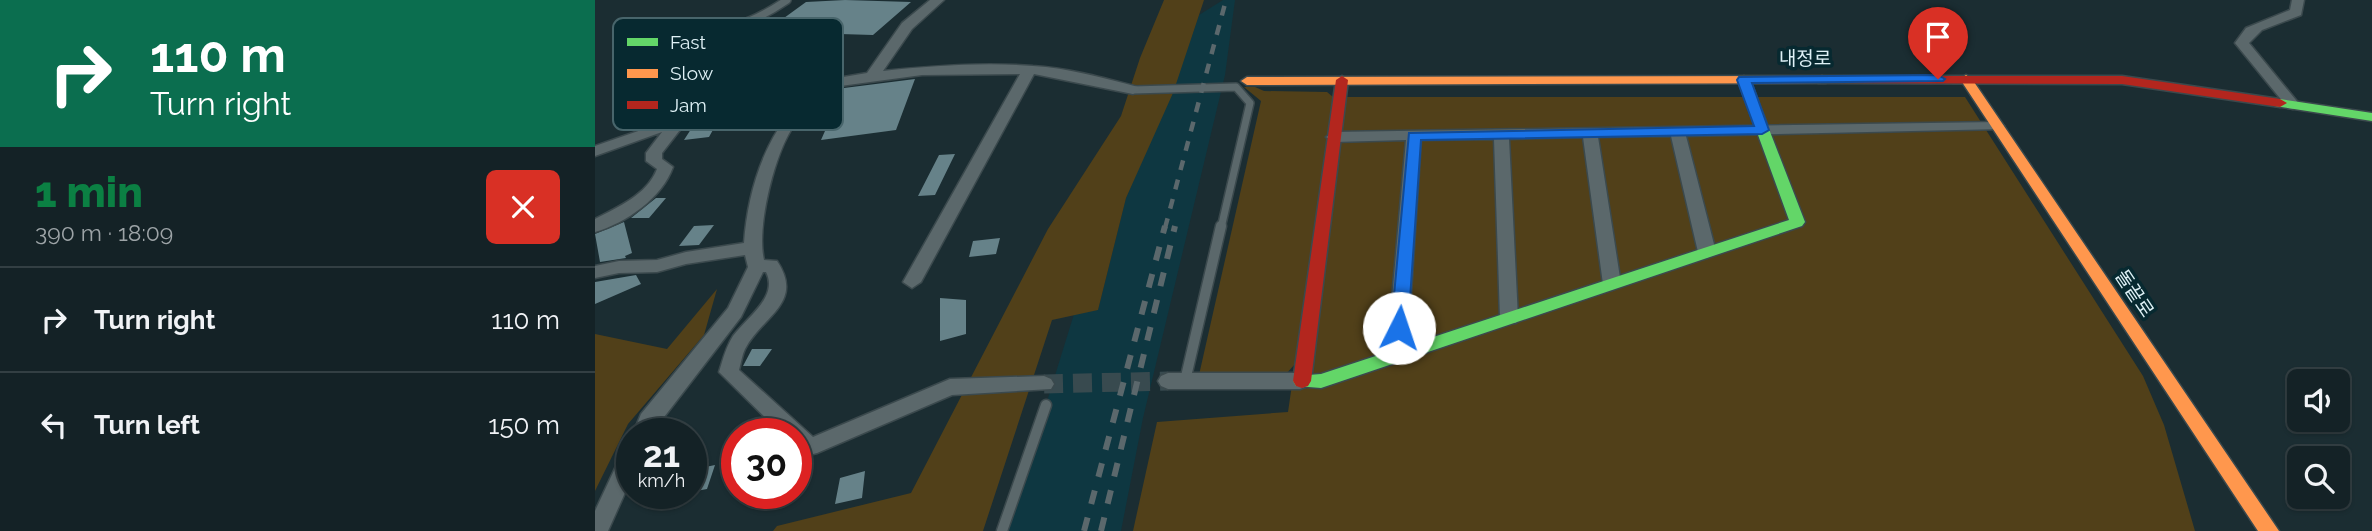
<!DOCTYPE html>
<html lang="en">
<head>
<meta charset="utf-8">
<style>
	:root { --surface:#142226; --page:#212f32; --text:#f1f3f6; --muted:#9da4a7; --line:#333f43; --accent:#0b8043 }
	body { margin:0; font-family:Raleway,"Noto Sans KR",sans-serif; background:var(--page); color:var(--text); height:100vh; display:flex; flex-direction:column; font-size:26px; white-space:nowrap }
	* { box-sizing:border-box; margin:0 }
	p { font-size:23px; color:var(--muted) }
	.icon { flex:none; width:38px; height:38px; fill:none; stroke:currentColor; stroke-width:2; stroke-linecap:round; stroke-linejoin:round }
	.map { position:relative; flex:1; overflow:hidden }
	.side { display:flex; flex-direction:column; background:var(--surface); width:595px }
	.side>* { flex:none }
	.guide { background:#0b6e4f; color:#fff; overflow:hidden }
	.buttons { position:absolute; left:1692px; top:369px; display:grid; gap:14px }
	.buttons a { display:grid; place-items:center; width:63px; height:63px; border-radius:10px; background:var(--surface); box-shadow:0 2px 5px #0004,0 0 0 2px var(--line); font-size:35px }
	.speed { position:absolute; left:21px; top:418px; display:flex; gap:14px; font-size:35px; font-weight:700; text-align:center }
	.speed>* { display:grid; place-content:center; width:91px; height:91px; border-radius:50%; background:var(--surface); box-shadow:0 2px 5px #0004,0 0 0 2px var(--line); line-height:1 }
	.speed small { font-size:18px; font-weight:400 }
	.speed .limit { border:10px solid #d22; background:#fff; color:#111 }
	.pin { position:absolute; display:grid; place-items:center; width:60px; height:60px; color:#fff; margin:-72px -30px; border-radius:50% 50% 50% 0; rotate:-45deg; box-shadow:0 0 7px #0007 }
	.pin .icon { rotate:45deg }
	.me { position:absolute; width:77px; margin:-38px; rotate:4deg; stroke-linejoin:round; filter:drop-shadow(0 0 5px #0008) }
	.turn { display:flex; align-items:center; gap:24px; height:147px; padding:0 35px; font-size:32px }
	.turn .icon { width:91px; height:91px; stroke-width:2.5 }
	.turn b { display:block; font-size:49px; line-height:60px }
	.round { display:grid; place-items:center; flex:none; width:74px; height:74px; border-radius:10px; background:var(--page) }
	.summary { display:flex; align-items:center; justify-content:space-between; height:119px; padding:0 35px }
	h1 { font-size:42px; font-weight:800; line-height:52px; color:var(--accent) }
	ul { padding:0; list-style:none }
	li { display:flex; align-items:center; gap:21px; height:105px; padding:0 35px; border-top:2px solid var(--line) }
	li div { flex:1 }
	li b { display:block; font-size:26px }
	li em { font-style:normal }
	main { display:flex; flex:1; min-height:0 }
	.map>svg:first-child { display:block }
	.built { fill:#0e3741 }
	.green { fill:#514019 }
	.building { fill:#668289 }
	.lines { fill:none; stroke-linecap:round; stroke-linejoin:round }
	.street-tunnel { stroke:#384a4f; stroke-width:19; stroke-dasharray:19 10; stroke-linecap:butt }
	.lane-far1-casing { stroke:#3b494d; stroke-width:10 }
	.lane-casing { stroke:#3b494d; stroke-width:13 }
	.street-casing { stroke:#3b494d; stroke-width:3 }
	.fast-casing { stroke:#3b494d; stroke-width:3 }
	.slow-casing { stroke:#3b494d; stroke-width:3 }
	.jam-casing { stroke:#3b494d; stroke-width:3 }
	.lane-far1 { stroke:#5b686b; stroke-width:7 }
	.lane { stroke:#5b686b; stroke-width:10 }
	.street { fill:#5b686b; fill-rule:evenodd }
	.fast { fill:#63d668; fill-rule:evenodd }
	.slow { fill:#ff974d; fill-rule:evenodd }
	.jam { fill:#b3261e; fill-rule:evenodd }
	.rail-far1 { stroke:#5b686c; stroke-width:4.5; stroke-dasharray:10 10; stroke-linecap:butt }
	.rail { stroke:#5b686c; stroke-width:6; stroke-dasharray:14 14; stroke-linecap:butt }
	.route { fill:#1a73e8; stroke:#114b97; stroke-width:2 }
	.labels { text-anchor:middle; stroke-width:7; stroke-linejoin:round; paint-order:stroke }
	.street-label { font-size:19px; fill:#dff1f6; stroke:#072930 }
	.key { fill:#072930; stroke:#48656b; stroke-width:2 }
	.key-label { font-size:19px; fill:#dff1f6 }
</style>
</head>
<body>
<main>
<section class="side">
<div class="guide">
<div class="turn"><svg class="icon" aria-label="right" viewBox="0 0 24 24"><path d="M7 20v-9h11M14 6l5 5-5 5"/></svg><div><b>110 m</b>Turn right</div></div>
</div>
<div class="summary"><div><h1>1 min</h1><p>390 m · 18:09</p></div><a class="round" style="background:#d93025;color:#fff"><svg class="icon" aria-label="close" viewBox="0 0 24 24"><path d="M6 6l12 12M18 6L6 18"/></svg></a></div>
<ul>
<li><svg class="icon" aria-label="right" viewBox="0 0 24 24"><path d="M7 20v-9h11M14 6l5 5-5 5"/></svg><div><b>Turn right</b></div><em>110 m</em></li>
<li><svg class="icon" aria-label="left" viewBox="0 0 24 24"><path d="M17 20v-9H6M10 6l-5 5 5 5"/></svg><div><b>Turn left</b></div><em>150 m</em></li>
</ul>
</section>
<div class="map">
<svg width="1777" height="531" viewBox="0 0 1777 531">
	<rect width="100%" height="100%" fill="#1b2d32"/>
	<path class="built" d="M628,0H640L630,75L548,418L526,531H412L479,314L503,310L531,198L585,70L604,15Z"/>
	<path class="green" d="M569,0H609L578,93L531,198L503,310L457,320L388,531H178L182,526L316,493L453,229L526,116L545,58Z
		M649,87H660L669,91L732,92L738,97H1370L1548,376L1569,425L1600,531H538L562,422L693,412L700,364L691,374L604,375L666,101Z
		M122,289L109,335L33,424L0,491V334L72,349Z"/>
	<path class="building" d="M250,0L316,2L278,35L245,34L210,65H216L198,85L168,92L219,39L124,75L109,65L121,47L91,45L99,39L134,34L172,35L178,26L211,2Z
		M320,79L301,130L226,140L249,88Z
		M124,119L114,137L89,140L98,126Z
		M360,154L340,195L323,196L344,155Z
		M61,198H71L54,218H36Z
		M29,222L37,253L30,256L31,258L5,262L0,234Z
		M119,225L104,245L84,246L99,226Z
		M405,238L401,254L374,257L378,241Z
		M41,275L46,284L0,304V282Z
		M345,298L371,300V334L345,341Z
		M157,349H177L165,366H148Z
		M120,465L112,489L96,492V470Z
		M270,471L267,498L240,504L245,478Z"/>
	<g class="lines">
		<path class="street-tunnel" d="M449,384L573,381"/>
		<g class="lane-far1-casing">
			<path id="lane-far1" d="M49,34C85,37 98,82 112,111
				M67,36C122,31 145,32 192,0
				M538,90L641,87L655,103L626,228"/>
		</g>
		<g class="lane-casing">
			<path id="lane" d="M590,381L626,226
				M407,531L451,405"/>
		</g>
		<g class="street-casing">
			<path id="street" d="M335,0H349L317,29L288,71C337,66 388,62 438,66C473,68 509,78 543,87L545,90L538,94L439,74L326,282L317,288L308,282L425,74L327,75L238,87L237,92C223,101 210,111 200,124C180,151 161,227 169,260L182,261C210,303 167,316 150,349C147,355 146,363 144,370L218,437L355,379L449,376L456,379L459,384L456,389L357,395L222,453C213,456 208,454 201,447V434H187L124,372C128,359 131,347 138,336C151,318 184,297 171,272H168L146,317L56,434L37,436L46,414L133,308L153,267L150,255L91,264L62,272L24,273L0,278V266L24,261L62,260L91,252L149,243C153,188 173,122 220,91L88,126L67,153V159L78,167C67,198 31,223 0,232V219C23,207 52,195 62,169L51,161V153L67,132L0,156V146C89,114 179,88 272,73L307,23Z
				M1697,0H1709L1706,15L1667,30L1654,43L1705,105L1698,109L1693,108L1640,43L1651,28L1695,10Z
				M1402,122L1409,126L1407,129L1091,136L1121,252L1112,258L1103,252L1076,136L1003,137L1026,284L1017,290L1008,284L988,137L914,139L923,318L921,323H907L905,318L899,139L826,140L812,355L809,360H795L792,355L811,140L739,142L731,137L739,132Z
				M573,373H705L712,376L715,381L712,386L705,389H573L566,386L563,381L566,376Z
				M37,444V477L13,531H0V511L30,447Z"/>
		</g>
		<g class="fast-casing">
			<path id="fast" d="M1149,76L1155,80L1210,222L1207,226L726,388L701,386L698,381L701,376L726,374L1194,220L1143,80Z
				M1685,99L1777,113V121L1680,106L1678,103Z"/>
		</g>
		<g class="slow-casing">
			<path id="slow" d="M1371,75L1377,79L1684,531H1663L1365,79Z
				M1227,76L1233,80L1231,83L652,85L646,81L652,77Z"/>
		</g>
		<g class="jam-casing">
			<path id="jam" d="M747,76L753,80L716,381L713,386L707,388L701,386L698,381L741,80Z
				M1227,76H1527L1685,99L1692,103L1685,107L1527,84L1223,83L1221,80Z"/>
		</g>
		<use href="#lane-far1" class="lane-far1"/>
		<use href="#lane" class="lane"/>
		<use href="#street" class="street"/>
		<use href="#fast" class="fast"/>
		<use href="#slow" class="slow"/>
		<use href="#jam" class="jam"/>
		<path class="rail-far1" d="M570,228L631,0"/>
		<path class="rail" d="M489,531L570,226
			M506,531L580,226"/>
	</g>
	<path class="route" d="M1343,75L1350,79L1348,81L1157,83L1174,130L1167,134L826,140L813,328L804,334L796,328L814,133L1159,126L1142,80L1144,77Z"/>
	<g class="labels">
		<g class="street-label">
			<text x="1210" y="65">내정로</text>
			<text transform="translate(1540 293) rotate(56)" y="7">돌끝로</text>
		</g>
	</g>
	<rect x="18" y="18" width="230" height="112" rx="10" class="key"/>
	<rect x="32" y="38" width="31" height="8" fill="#63d668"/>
	<rect x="32" y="69" width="31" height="9" fill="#ff974d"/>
	<rect x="32" y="101" width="31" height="8" fill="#b3261e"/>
	<g class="key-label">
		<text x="75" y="49">Fast</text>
		<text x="75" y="80">Slow</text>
		<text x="75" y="112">Jam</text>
	</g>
</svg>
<div class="buttons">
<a><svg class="icon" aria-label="sound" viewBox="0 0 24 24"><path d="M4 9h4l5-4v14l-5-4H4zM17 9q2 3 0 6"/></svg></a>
<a><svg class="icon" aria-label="search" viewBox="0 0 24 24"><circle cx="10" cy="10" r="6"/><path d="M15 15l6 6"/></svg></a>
</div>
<div class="speed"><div>21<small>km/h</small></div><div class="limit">30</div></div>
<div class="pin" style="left:1343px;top:79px;background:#d93025"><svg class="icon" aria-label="arrive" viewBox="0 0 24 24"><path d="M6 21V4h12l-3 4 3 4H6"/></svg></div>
<svg class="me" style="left:804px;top:328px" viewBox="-20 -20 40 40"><circle r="19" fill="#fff"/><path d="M0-13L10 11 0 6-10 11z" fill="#1a73e8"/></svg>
</div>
</main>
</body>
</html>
